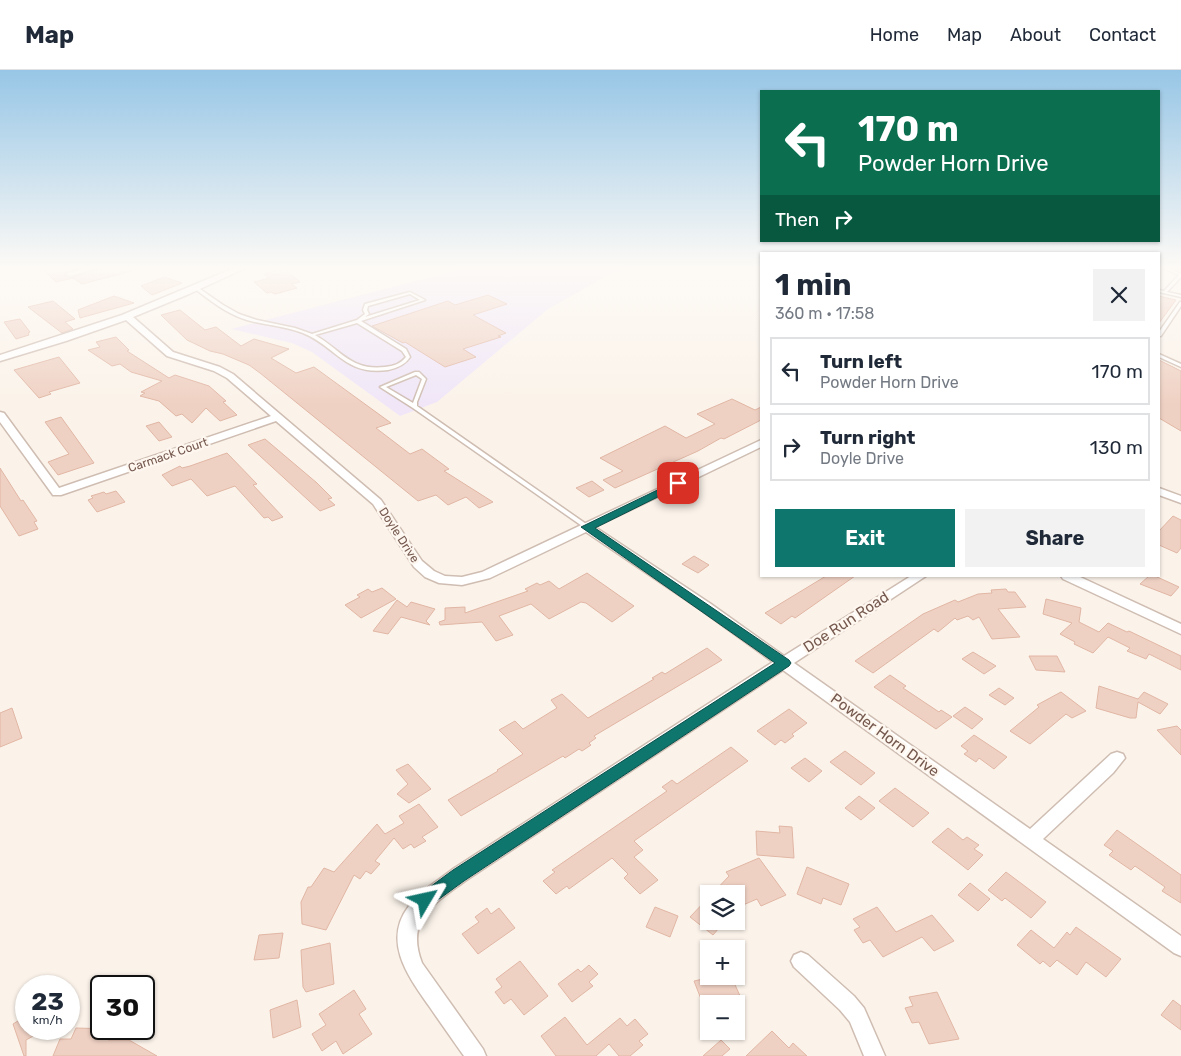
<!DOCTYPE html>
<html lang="en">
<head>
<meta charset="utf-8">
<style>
	:root { --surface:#fff; --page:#f2f2f3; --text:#1f2937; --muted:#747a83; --line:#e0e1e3; --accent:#0f766e }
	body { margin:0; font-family:Rubik,sans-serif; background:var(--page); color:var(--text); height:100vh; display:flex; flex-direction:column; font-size:19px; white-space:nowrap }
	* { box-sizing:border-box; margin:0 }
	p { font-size:16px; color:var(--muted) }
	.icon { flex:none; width:28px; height:28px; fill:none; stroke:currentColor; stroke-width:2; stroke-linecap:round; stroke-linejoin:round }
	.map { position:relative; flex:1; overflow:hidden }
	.side { position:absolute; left:760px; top:182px; width:400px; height:325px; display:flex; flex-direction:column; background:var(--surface); border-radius:0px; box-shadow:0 1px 4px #0004 }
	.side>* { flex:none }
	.hud { position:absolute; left:760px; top:20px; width:400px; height:152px; border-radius:0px; box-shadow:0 1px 4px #0004; background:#0b6e4f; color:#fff; overflow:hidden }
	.buttons { position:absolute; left:700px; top:815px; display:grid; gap:10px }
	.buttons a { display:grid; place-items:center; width:45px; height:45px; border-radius:0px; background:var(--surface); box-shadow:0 1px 4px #0004; font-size:25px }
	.speed { position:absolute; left:15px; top:905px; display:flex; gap:10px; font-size:25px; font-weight:700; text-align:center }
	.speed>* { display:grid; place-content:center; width:65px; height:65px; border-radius:50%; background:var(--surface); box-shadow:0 1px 4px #0004; line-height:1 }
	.speed small { font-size:12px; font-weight:400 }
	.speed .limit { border:2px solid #111; border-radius:8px; background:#fff; color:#111 }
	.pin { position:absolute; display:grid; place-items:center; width:42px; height:42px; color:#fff; margin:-21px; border-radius:10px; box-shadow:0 2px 8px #0006 }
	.me { position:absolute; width:55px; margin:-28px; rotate:54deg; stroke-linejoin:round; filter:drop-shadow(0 0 4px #0008) }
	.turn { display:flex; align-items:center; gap:18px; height:105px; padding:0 15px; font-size:22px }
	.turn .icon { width:65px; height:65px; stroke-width:2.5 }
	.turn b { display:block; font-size:35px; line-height:42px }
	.then { display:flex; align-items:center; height:48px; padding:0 15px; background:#0003; gap:10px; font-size:19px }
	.round { display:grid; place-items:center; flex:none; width:52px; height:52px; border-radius:0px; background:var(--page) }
	.overview { display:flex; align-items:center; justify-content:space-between; height:85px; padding:0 15px }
	h1 { font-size:30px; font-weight:700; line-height:38px }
	.action { display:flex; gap:10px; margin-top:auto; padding:10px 15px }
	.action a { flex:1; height:58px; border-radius:0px; background:var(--accent); color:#fff; font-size:20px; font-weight:700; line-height:58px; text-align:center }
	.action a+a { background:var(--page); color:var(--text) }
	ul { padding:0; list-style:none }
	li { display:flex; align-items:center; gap:15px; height:68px; margin:0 10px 8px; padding:0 5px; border:2px solid var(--line); border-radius:0px }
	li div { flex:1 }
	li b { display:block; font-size:19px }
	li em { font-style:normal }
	header { display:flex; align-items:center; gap:30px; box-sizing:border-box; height:70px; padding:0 25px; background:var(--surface); border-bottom:1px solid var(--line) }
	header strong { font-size:24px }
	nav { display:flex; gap:28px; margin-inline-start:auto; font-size:18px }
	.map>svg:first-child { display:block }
	.education { fill:#f0e6f8 }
	.building { fill:#efd1c3; stroke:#e1b6a4 }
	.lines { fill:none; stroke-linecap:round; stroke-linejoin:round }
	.lane-casing { stroke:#cfbdb2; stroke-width:3 }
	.street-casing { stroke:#cfbdb2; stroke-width:3 }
	.lane { fill:#fff; fill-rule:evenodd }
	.street { fill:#fff; fill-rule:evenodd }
	.route { fill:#0f766e; stroke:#0a4d48 }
	.labels { text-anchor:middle; stroke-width:4.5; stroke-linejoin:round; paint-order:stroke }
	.street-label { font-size:12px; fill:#75594e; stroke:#fef7f0 }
	.near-street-label { font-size:15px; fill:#75594e; stroke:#fef7f0 }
</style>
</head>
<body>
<header>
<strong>Map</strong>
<nav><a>Home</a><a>Map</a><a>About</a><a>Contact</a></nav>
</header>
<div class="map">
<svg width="1181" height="986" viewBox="0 0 1181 986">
	<rect width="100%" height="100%" fill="#fbf3ea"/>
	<path class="education" d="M474,196H638L608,205L548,239L437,332L400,346L312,282L292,273L231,259Z"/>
	<path class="building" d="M39,196H84L64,203L65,206L71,208L107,196H136V200L82,214L73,208L56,212Z
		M279,200L283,203L288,202L300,212L291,214L297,218L275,224L271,222L267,223L254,212L269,208L264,204Z
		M164,207L182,213L152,225L141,216Z
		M488,225L507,234L473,245L506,263L498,266L501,267L463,279L476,287L445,297L405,272L403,273L372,256L448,231L455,235Z
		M114,226L134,233L80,248L78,240Z
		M1159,226L1176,230L1159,253Z
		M53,231L75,249L65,252L73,259L62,263L28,237Z
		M180,240L205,260L216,257L241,276L254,269L289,279L271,288L296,303L314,297L391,353L376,358L410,384L422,379L449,399L444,401L493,432L479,438L466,427L448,435L436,425L418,431L260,303L249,295L223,284L210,281L187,270L161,245Z
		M20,249L30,262L28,263L29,265L16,269L4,252Z
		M116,267L129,280L127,281L169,308L175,305L209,316L226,331L223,332L237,345L220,351L206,338L192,353L182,344L176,346L159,331L140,326L145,323L141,322L162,311L131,302L120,294L112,296L88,280L100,277L96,272Z
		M59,287L80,313L49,322L51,324L39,328L14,300Z
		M1159,290L1181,301V361L1159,348Z
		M732,329L755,340L761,337V350L724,369L721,368L698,381L615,418L603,410L623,401L600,388L665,356L686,368L715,354L697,344Z
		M61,347L94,393L58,405L48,392L69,384L45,352Z
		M159,352L172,367L159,371L146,356Z
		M265,369L317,413L332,428L328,429L335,435L320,441L248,375Z
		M227,383L257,414L253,415L283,447L272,451L268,447L264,448L235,416L207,426L191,409L172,416L162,405L180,396L182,398L190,396Z
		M0,398L21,431L23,430L37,451L34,452L38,459L19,466L0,436Z
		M592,411L604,420L589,427L576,418Z
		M116,421L125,432L97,442L88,430L93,428L91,426L104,422L106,424Z
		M1173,446L1181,450V478L1177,483L1159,475V461Z
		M694,486L709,495L698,503L682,494Z
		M587,503L634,536L612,552L586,533L581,532L549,549L531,534L499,546L513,565L496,571L482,552L440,555L439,552L445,550V538L465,537V543L528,521L525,519L537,513L540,515L549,511L559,519Z
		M826,506H855L795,548L792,546L781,554L765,543Z
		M1149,506H1155L1179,517L1171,526L1140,514Z
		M382,518L396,529L361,548L345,535L360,527L357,525L368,519L372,522Z
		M1006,519L1008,522H1015L1026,537L998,539L1020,567L992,569L979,547L973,550L968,546L957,550L955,548L938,562L934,559L873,603L855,591L923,544L955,530L958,532L978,524L992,523L991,520Z
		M1046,529L1081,538L1079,552L1099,562L1108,553L1127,562L1129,561L1181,586V600L1149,584L1146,589L1127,581L1130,578L1108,567L1093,583L1074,574L1075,572L1060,564L1072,553L1043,544Z
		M397,530L407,537L411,532L435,539L426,551L430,555L401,547L388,564L373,561Z
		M707,578L722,590L594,666L596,668L589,673L591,675L582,681L579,679L565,688L563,686L461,746L448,730L498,701L497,700L523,684L499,660L515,651L523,659L557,638L551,630L562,624L588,648L654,609L652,608L662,602L665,604Z
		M973,582L996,596L984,604L962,589Z
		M1029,586H1057L1065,602L1036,600Z
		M890,605L906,616L903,618L939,642L941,640L952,647L936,659L874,617Z
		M1099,616L1138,629L1144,622L1168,634L1160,644L1138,632L1136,648H1130L1096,638Z
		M999,618L1014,628L1005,635L989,625Z
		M1061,622L1086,641L1072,648L1066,644L1030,674L1010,661L1039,637L1037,635Z
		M965,637L983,649L972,659L953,646Z
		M12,638L22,668L0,677V643Z
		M789,639L807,653L792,664L794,666L785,673L781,670L775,675L757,661Z
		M1177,656L1181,660V685L1157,660Z
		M974,665L1007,687L994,699L979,688L976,692L964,684L968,681L961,676Z
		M731,677L748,691L634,771L643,780L634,787L658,810L640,824L624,808L628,804L612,788L569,819L567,816L556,824L543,811L555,802L552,800L667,721L662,717L672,710L677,714Z
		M845,681L875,703L861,715L830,692Z
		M805,688L822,701L809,712L791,698Z
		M408,694L431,719L409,733L397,724L408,714L396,700Z
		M895,718L929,743L913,757L879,731Z
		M859,726L875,738L861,750L845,738Z
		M419,734L438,757L422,767L426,771L414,778L411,774L403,779L394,768L375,791L380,794L371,804L366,801L360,809L354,805L326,860L302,854L301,832L308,817H311L324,798L334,802L377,754L385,764L404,753L399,746Z
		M779,756L792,757L794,788L757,785L756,761L780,763Z
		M948,758L963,770L967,767L979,775L974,779L983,785L968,800L932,772Z
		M1117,760L1181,805V833L1162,821L1165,817L1135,796L1131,800L1109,785L1113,781L1104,775Z
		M759,788L786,825L761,836L757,829L736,838V824H712L729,806L726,802Z
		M807,797L849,814L841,835L823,828L821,834L797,824Z
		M1006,802L1046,832L1031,848L1005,828L1002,831L988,820Z
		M970,813L990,829L978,841L958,825Z
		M709,827V851H725L713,865L690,847Z
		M655,837L678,846L670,867L646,857Z
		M877,837L896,862L932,845L954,871L934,881L922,867L883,887L870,870L863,873L854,860L860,857L853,849Z
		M487,838L491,844L499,838L515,858L478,884L462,864L479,852L475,847Z
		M1076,857L1121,889L1106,907L1086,892L1077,905L1057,890L1050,897L1043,891L1040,894L1017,875L1031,860L1054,878L1067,862L1070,865Z
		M283,863L279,888L254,890L259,865Z
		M330,873L334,914L306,922L303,917L301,880Z
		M520,891L548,926L524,945L511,929L504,934L495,922L502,917L496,909Z
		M589,895L598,904L589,912L593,916L572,932L558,914L578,899L581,902Z
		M702,906H731L741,928L720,934H714L711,926L701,929L694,911L703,909Z
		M354,920L366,939L359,944L372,964L343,984L336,971L322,981L312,964L326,955L319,944Z
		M937,922L959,969L929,974L919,952L912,953L905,938L913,936L909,927Z
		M297,930L301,957L273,968L270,940Z
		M1173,930L1181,936V960L1161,945Z
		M26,946V959H46L26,970V986H24L13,954Z
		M565,947L587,975L620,948L627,956L635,949L648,964L639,971L643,975L630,986H619L609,974L596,986H556L541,966Z
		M76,958L112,959L108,970H129L157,986H53L60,969H71Z
		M772,961L789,978L793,973L807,986H746Z
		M721,970L730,979L722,986H703Z"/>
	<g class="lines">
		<g class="lane-casing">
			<path id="lane" d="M1159,196H1164L1181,204V207L1167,222L1181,225V227L1159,222V220L1164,221L1179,205Z
				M1175,196L1181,197V199L1176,197Z
				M195,217H197L223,235L239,244L257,250L295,258L312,264L357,250L365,244L363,240L365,234L410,222L425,230L361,251L406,279L410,287C405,295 397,298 388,300C345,306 337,277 303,263C285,256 265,255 247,250C227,244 211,231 195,219ZM410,224L420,230L365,247L369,244L367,240L368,236ZM357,253L402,281L406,287C400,294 394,296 385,297C351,301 341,280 315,265Z
				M1180,232H1181V236L1161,266H1159V262Z
				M1159,284L1181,294V297L1159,287Z
				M415,302H419L426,309L417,332V336L589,456L590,457L589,458H585L413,338L380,317ZM416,305L422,309L413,333L386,317Z"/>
		</g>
		<g class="street-casing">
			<path id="street" d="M91,196H105L70,206L66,204Z
				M239,196H250L189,224L133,247L173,282L220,297L233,304L381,430L422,491L434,501L445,506L462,507L482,502L761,370V377L595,457L711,534L784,586L911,506H926L794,593L1030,759L1111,684L1117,682L1123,684L1125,688L1113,703L1043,769L1181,866V886L1174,883L783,600L465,811C434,834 405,849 422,893L483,979L486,986H464C452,969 440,952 429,936C408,906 382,871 409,836C420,821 438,811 453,799L773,592L701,540L586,462L490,508L462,515L439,513L425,507L414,497L373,434L276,351L61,425H53L0,352V342L4,343L59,418L271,346L227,308L214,301L167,286L126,250L66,271L0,291V285L122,245Z
				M1159,418L1181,426V433L1159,425Z
				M1061,506H1078L1181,554V564L1063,509Z
				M801,882L808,885L854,926L864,938L885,986H864L850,952L840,940L794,897L791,891L794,885Z"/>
		</g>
		<use href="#lane" class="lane"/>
		<use href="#street" class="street"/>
	</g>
	<linearGradient id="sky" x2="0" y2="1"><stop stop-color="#97c6e6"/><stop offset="0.59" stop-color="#fdfaf6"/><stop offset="1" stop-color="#fdfaf6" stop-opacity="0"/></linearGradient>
	<rect width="1181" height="334" fill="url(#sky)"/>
	<path class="route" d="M678,410L683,413L682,415L595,458L789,590L791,593L789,596L464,811L431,835L425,837L419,835L417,830L419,825L453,800L775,593L581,457Z"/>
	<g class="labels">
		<g class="street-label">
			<text transform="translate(168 385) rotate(-19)" y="4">Carmack Court</text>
			<text transform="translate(399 465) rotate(57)" y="4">Doyle Drive</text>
		</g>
		<g class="near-street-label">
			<text transform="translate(846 552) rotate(-33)" y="5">Doe Run Road</text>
			<text transform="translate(885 665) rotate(36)" y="5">Powder Horn Drive</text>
		</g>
	</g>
</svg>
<div class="buttons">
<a><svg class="icon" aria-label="layers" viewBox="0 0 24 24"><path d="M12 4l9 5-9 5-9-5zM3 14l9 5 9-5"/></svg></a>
<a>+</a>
<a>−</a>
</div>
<div class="speed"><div>23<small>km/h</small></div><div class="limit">30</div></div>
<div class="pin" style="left:678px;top:413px;background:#d93025"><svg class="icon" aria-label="arrive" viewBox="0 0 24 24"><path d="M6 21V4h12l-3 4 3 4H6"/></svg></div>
<svg class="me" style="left:425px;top:830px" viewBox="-20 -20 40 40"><path d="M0-17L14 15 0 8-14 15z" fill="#0f766e" stroke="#fff" stroke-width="4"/></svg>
<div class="hud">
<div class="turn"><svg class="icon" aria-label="left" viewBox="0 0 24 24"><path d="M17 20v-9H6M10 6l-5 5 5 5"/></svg><div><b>170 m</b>Powder Horn Drive</div></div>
<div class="then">Then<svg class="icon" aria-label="right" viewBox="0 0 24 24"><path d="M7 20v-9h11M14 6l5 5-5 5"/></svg></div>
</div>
<section class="side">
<div class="overview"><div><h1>1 min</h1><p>360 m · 17:58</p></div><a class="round"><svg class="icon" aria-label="close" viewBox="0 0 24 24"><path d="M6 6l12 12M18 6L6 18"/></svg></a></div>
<ul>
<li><svg class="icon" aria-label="left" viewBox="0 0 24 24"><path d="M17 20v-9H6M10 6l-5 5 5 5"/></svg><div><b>Turn left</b><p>Powder Horn Drive</p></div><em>170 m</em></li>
<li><svg class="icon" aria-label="right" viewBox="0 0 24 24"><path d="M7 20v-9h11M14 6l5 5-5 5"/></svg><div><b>Turn right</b><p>Doyle Drive</p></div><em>130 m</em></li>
</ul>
<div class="action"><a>Exit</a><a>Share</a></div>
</section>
</div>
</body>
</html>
